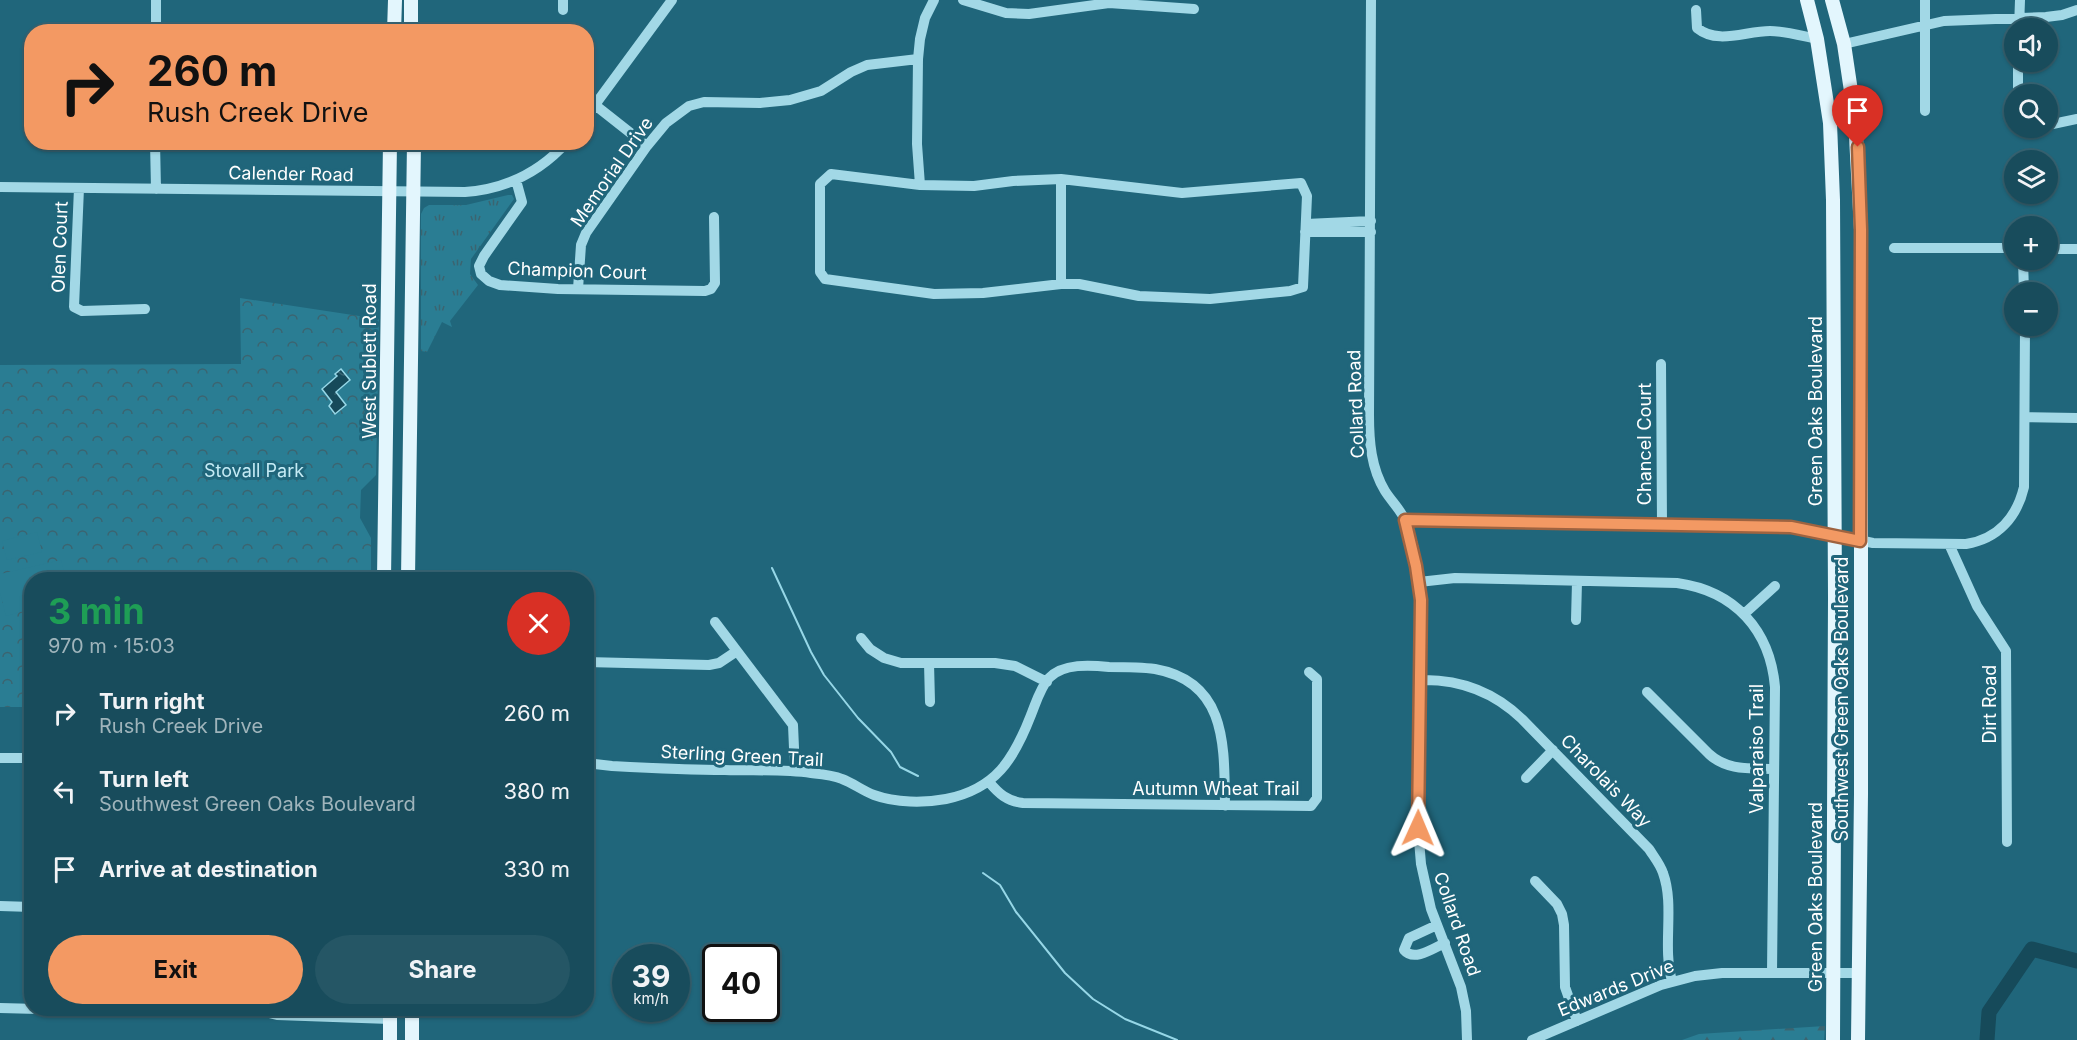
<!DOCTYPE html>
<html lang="en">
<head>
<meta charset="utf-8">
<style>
	:root { --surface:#184c5c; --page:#255665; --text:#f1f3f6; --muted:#9fb4bb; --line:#366372; --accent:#f39963 }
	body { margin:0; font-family:Inter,sans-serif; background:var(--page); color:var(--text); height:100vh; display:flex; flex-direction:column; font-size:22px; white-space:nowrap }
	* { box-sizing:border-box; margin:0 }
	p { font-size:20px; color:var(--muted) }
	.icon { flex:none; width:33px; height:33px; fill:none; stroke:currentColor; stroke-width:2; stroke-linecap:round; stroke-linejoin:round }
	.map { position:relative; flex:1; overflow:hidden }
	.side { position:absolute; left:24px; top:572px; width:570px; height:444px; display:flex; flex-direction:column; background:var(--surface); border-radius:24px; box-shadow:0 2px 4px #0004,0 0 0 2px var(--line) }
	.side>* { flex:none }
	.guide { position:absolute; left:24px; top:24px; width:570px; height:126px; border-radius:24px; box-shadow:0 2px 4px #0004,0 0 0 2px var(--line); background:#f39963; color:#111; overflow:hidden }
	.buttons { position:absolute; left:2004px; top:18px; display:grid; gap:12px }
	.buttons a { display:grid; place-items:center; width:54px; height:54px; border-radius:50%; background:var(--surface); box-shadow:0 2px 4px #0004,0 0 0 2px var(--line); font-size:30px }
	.speed { position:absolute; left:612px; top:944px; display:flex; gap:12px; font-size:30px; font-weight:700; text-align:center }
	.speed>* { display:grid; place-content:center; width:78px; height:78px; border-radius:50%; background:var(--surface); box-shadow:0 2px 4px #0004,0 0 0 2px var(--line); line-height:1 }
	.speed small { font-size:15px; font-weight:400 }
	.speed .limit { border:3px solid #111; border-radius:9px; background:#fff; color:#111 }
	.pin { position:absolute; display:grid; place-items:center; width:51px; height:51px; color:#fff; margin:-62px -26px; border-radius:50% 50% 50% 0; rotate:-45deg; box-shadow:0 0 6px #0007 }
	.pin .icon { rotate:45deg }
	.me { position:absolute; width:66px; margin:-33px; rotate:1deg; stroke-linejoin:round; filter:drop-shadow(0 0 4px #0008) }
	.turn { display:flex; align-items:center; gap:21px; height:126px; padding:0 24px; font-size:27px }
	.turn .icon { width:78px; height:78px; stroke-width:2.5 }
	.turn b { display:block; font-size:42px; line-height:51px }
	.round { display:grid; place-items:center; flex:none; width:63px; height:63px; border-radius:32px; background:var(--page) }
	.summary { display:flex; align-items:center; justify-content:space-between; height:102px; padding:0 24px }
	h1 { font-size:36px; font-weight:700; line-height:45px; color:#1e9e55 }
	.action { display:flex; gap:12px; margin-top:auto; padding:12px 24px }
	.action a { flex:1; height:69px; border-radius:36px; background:var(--accent); color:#111; font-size:24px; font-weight:700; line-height:69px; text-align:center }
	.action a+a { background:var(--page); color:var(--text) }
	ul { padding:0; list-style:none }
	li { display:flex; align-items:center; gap:18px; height:78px; padding:0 24px }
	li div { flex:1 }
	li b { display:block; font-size:22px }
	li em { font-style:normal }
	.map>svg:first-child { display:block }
	.grass { fill:url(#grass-tufts) }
	.forest { fill:url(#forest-firs) }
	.park { fill:url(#park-crowns) }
	.pitch { fill:#2a7d93 }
	.water { fill:url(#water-ripples); stroke:#96d7e7; stroke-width:1.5 }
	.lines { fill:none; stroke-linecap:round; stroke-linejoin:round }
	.stream { stroke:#96d7e7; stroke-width:2 }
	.river { stroke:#164a5a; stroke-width:15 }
	.minor { stroke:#a2d8e6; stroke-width:10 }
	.major { stroke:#e3f6fd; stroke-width:14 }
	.route-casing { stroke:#9e6340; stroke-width:15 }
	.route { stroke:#f39963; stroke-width:10 }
	.labels { text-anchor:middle; stroke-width:6; stroke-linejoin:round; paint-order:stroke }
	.street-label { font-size:18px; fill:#fff; stroke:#20667b }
	.park-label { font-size:18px; fill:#c5ebf5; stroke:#20667b }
</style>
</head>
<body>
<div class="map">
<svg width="2077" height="1040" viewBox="0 0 2077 1040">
	<defs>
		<pattern id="grass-tufts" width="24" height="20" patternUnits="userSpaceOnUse" patternTransform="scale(1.5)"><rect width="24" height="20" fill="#2a7d93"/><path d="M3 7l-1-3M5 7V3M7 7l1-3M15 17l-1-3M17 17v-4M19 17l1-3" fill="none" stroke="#3b6470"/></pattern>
		<pattern id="forest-firs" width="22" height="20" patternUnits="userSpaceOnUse" patternTransform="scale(1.5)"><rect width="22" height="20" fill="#2a7d93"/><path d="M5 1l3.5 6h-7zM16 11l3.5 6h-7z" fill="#3b6470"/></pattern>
		<pattern id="park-crowns" width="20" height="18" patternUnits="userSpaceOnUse" patternTransform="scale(1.5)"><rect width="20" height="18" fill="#2a7d93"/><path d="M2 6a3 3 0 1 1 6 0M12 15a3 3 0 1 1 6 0" fill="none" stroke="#3b6470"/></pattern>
		<pattern id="water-ripples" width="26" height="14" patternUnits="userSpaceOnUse" patternTransform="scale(1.5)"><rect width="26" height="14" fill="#164a5a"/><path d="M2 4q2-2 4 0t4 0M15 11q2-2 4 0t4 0" fill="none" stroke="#396573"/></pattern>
	</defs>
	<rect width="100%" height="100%" fill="#20667b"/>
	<path class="grass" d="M508,195H512L514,199L471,259L470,274L478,285L450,321L452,327L442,322L427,352L421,351V214L424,208L429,205H466Z"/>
	<path class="forest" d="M1825,1026L1824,1040H1682L1699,1034Z"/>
	<path class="park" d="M240,298L379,319L376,475L361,490L360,518L371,538V579H32L31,707H0V365L241,364Z"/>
	<path class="pitch" d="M37,532L42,552L7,560L2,541Z
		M61,560L66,579H32L31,609L6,616L0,593V574Z
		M31,622V642L27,643L22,624Z"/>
	<path class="water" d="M341,369L350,380L336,392L346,405L335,414L329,406L332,402L322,389L337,376L335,374Z"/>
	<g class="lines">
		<path class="stream" d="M772,568L811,652L824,675L858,718L891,752L900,767L918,776
			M983,873L1000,885L1016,912L1065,973L1093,999L1125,1019L1177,1040"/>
		<path class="river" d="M1987,1040L1989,1012L2032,949L2077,961"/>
		<path class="minor" d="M963,0L1006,13L1029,14L1109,3L1194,9
			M1371,0L1369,415C1369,441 1371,468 1385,491C1392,502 1401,510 1406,522C1417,552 1421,586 1421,618L1418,828L1421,864L1431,909L1461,987L1466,1011L1467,1040
			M563,10V0
			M1696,10L1697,28C1718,45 1745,31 1770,31C1785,31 1802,36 1817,39
			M2019,28L2020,0
			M156,32V0
			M1844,44L1944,21L2046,17L2062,15L2077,10
			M2018,62V94
			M595,105L647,146
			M1925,111V0
			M586,117L672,0
			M2048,125L2077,119
			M155,142L156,189
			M831,174L920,185L974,186L1013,181L1061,179L1182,193L1301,183L1307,196L1303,287L1290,291L1210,299L1139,296L1079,284H1061L983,293L934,294L825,279L820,272V184Z
			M1061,179V284
			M516,180L522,202L484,256L479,266L481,274L489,281L500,285L558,289L705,291L711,289L715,283L714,217
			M920,185L917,144L918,59L920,39L925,18L934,0
			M0,187L465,192C505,189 540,172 567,142
			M79,188L74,307L82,311L145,309
			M1306,224L1371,221
			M1305,232H1371
			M1894,248H2014
			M2048,249H2077
			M2023,260L2024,292
			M578,289L581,245L586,233L647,146L666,123L689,106L704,102L760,103L790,100L821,91L851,72L867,65L918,59
			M1661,364L1662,524
			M2025,417L2077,418
			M1405,520L1755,526L1806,529L1873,543L1966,544C1998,539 2017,517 2024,487L2025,326
			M1949,544L1977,606L2006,651L2007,842
			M1419,582L1455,578L1677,583C1735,591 1770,630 1775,687L1772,973
			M1744,614L1775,586
			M1576,620L1577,582
			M715,622L793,725L795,771
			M861,638L870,649L884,658L901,663H995L1015,666L1047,682
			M586,662L709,665L719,663L737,651
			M929,663L930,702
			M1420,680C1459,679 1493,691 1522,719L1649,849C1654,857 1660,864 1663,873C1675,906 1662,946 1672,981
			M1647,692L1709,754C1727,771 1751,768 1774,769
			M0,758H32
			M586,763L612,766C649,768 687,770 725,770C753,771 783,769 811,773C821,774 833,775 842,779C853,783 863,791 874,795C896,803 924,803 946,799C996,789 1014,759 1031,715C1036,703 1040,688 1049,678C1063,663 1091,665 1109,667C1124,667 1140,667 1155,669C1228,682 1224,747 1225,806
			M1526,778L1553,750
			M989,782C999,794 1007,801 1023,803L1311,806L1317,798V679L1309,672
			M1535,881L1557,904L1562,914L1564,925L1565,987L1577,1021
			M0,906L32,907
			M1437,925L1409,938L1404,950C1414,962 1434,948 1445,943
			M0,1008L76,1010
			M250,1008L277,1015L390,1019
			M182,1013V1008
			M1532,1040L1661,985L1695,976L1722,973H1858"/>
		<path class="major" d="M411,0V32
			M1807,0L1817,39L1830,123L1833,200L1835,598L1833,1040
			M1832,0L1844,44L1855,118L1861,230V794L1858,1040
			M394,32L395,0
			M384,579L390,142
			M408,579L414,142
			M390,1008V1040
			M412,1008V1040"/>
	</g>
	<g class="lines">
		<g class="route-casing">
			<path id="route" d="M1418,828L1421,600L1416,566L1405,520L1791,527L1860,541L1861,230L1858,147"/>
		</g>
		<use href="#route" class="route"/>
	</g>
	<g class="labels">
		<g class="street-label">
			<text transform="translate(612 172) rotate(-55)" y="6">Memorial Drive</text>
			<text transform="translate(291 174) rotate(1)" y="6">Calender Road</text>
			<text transform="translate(60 247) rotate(-88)" y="6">Olen Court</text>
			<text transform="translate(577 271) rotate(2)" y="6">Champion Court</text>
			<text transform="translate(370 361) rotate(-90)" y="6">West Sublett Road</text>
			<text transform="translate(1356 404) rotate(-92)" y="6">Collard Road</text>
			<text transform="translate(1816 411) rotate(-90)" y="6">Green Oaks Boulevard</text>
			<text transform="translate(1645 444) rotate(-90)" y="6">Chancel Court</text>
			<text transform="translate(1842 699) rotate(-90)" y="6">Southwest Green Oaks Boulevard</text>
			<text transform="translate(1990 704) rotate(-90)" y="6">Dirt Road</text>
			<text transform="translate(1757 749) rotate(-90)" y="6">Valparaiso Trail</text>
			<text transform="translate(742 756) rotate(3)" y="6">Sterling Green Trail</text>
			<text transform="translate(1606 781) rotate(46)" y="6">Charolais Way</text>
			<text x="1216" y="795">Autumn Wheat Trail</text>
			<text transform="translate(1816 897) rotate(-90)" y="6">Green Oaks Boulevard</text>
			<text transform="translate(1457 924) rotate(71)" y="6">Collard Road</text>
			<text transform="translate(1616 988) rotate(-22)" y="6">Edwards Drive</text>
		</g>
		<g class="park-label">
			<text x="254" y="477">Stovall Park</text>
		</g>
	</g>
</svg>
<div class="buttons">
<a><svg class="icon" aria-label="sound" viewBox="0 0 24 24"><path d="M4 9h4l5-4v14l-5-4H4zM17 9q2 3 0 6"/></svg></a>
<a><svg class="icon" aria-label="search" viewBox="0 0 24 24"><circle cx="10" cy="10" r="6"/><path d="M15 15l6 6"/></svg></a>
<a><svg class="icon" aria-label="layers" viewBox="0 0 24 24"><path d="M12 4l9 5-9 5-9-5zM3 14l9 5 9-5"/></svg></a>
<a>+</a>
<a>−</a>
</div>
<div class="speed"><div>39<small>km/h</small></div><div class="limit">40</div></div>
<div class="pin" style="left:1858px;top:147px;background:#d93025"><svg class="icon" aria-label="arrive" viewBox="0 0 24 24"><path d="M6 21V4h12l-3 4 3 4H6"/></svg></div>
<svg class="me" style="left:1418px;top:828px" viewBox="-20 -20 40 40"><path d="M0-17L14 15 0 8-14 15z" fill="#f39963" stroke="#fff" stroke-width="4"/></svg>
<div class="guide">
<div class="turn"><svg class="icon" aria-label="right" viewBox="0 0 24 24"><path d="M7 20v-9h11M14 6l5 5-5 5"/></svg><div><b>260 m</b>Rush Creek Drive</div></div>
</div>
<section class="side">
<div class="summary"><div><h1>3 min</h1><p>970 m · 15:03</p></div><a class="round" style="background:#d93025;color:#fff"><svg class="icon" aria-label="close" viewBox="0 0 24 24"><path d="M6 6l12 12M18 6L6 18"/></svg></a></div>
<ul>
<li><svg class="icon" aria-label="right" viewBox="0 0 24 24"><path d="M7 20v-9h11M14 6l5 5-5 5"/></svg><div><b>Turn right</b><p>Rush Creek Drive</p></div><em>260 m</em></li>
<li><svg class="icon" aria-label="left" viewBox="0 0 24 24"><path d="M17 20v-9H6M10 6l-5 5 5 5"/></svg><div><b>Turn left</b><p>Southwest Green Oaks Boulevard</p></div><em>380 m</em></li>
<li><svg class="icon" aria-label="arrive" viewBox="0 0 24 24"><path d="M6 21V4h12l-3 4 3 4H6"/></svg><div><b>Arrive at destination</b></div><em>330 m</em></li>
</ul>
<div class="action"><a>Exit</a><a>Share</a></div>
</section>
</div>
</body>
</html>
